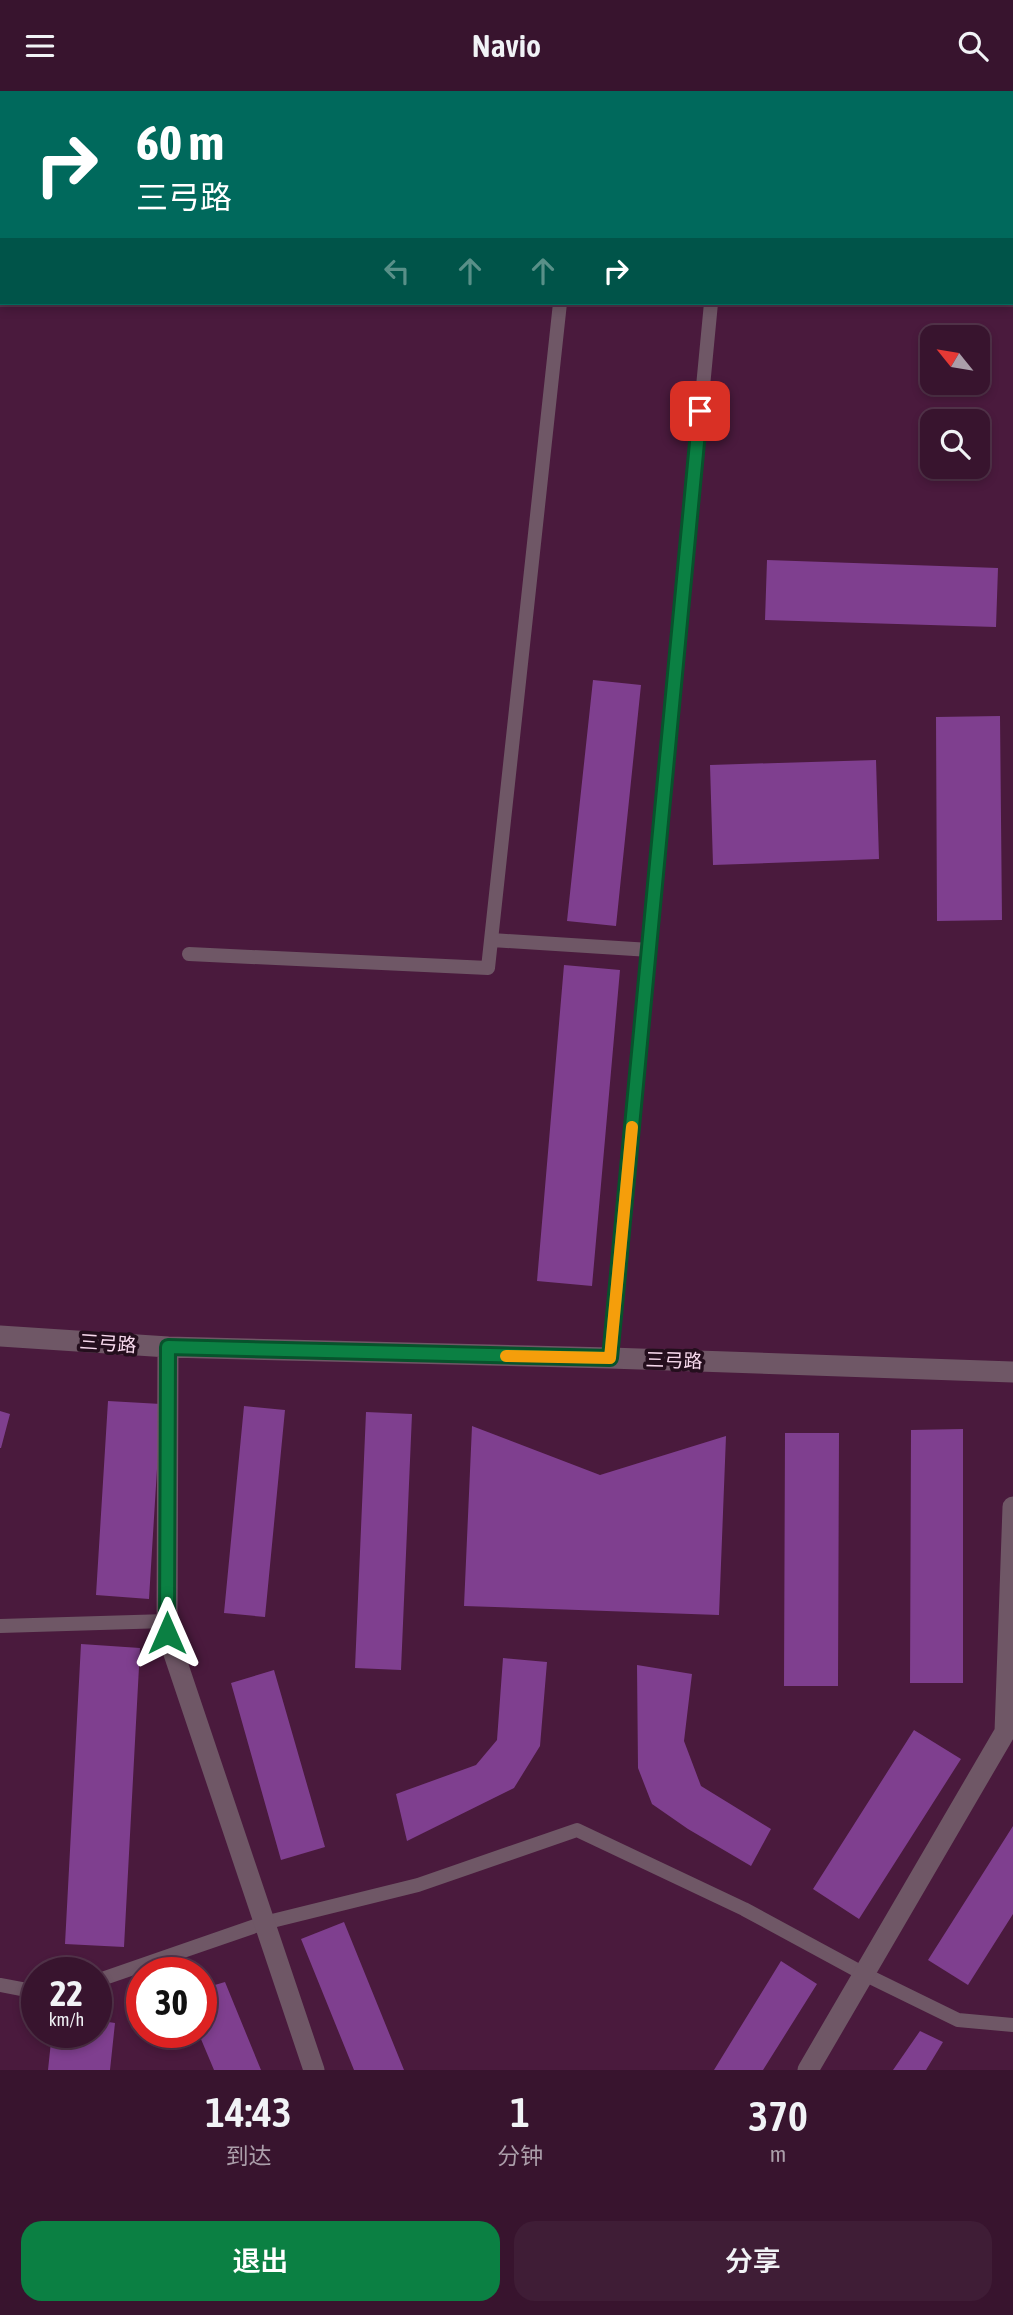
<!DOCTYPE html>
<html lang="zh">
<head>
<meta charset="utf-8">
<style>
	:root { --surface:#38142e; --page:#3f1d36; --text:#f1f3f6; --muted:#ab9eaa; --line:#52334a; --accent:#0b8043 }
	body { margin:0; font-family:"Asap Condensed","Noto Sans SC",sans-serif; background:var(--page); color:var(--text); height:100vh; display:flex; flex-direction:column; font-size:26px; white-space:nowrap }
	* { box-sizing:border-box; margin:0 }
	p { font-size:23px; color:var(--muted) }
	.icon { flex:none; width:38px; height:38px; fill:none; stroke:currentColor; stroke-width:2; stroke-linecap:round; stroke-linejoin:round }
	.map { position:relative; height:1979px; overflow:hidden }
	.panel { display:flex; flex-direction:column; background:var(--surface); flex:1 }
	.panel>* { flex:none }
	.banner { position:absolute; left:0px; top:0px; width:1013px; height:214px; box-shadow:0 4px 10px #0003,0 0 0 2px var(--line); background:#00695c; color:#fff; overflow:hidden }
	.needle { width:46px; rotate:300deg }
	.fabs { position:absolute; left:920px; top:234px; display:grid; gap:14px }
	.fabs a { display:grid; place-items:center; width:70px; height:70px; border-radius:14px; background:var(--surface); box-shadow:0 4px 10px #0003,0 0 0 2px var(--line); font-size:35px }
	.speed { position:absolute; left:21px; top:1866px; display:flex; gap:14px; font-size:35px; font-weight:700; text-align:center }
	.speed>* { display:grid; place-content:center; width:91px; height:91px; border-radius:50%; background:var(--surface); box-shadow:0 4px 10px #0003,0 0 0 2px var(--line); line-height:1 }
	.speed small { font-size:18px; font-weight:400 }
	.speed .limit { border:10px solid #d22; background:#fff; color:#111 }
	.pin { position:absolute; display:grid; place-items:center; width:60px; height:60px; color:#fff; margin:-30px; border-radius:14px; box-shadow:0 4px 10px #0006 }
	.me { position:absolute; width:77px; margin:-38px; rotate:0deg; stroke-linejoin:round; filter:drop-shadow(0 0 5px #0008) }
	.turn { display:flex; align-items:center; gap:24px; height:147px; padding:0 21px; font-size:32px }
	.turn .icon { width:91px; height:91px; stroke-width:2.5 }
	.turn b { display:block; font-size:49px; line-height:60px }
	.lanes { display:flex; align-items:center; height:66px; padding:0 21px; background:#0003; justify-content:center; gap:35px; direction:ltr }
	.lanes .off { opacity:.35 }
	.eta { display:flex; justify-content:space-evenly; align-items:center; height:119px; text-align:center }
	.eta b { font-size:42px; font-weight:600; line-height:49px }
	.button { display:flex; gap:14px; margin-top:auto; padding:14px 21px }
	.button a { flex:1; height:80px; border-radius:21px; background:var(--accent); color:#fff; font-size:28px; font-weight:600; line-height:80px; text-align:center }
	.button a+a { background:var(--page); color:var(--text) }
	header { display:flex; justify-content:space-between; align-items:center; height:91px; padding:0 21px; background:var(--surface); font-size:32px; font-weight:600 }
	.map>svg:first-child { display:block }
	.building { fill:#7f3f8f }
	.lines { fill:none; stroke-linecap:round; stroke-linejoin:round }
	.lane { stroke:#6f5766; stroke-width:14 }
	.street { stroke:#6f5766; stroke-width:21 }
	.route-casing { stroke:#07532c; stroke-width:18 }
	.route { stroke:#0b8043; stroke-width:12 }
	.slow { stroke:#f59e0b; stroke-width:12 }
	.labels { text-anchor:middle; stroke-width:7; stroke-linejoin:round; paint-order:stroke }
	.street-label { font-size:19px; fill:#f7d8ec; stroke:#240e1d }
</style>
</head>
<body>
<header><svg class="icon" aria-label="menu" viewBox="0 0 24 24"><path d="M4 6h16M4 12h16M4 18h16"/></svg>Navio<svg class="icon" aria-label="search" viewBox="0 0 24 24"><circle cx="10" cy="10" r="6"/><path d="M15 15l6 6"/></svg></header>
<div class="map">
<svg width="1013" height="1979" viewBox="0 0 1013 1979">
	<rect width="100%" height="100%" fill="#4a1a3d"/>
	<path class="building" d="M767,469L998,477L996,536L765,529Z
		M593,589L641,594L616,835L567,830Z
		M1000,625L1002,829L937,830L936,626Z
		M876,669L879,768L713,774L710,674Z
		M564,874L620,879L592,1195L537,1190Z
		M108,1310L161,1313L149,1508L96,1504Z
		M244,1315L285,1319L265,1526L224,1522Z
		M0,1320L10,1323L1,1357H0Z
		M366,1321L412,1323L401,1579L355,1577Z
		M472,1335L600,1384L726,1345L719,1524L464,1515Z
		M963,1338V1592H910L911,1339Z
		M785,1342H839L838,1595H784Z
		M81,1553L140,1557L124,1856L65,1853Z
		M503,1567L547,1571L540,1655L514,1697L407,1750L396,1703L476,1674L497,1649Z
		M637,1574L692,1583L684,1650L701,1695L771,1738L751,1775L688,1738L652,1713L638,1677Z
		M274,1579L325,1756L281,1769L231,1592Z
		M914,1639L961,1668L859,1828L813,1798Z
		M1013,1735V1823L968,1894L928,1869Z
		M344,1831L404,1979H354L301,1848Z
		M781,1870L817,1893L763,1979H714Z
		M225,1891L261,1979H214L198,1941H201V1898Z
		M96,1929L115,1932L110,1979H48L52,1941H96Z
		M920,1940L943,1951L926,1979H893Z"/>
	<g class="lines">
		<path class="lane" d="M583,2V0
			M730,2V0
			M492,849L650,859
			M189,863L488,877L560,212
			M610,1267L711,212
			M0,1535L167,1530
			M96,1890L264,1832L418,1794L577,1739L744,1818L864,1883L958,1929L1013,1934
			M0,1894L37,1901"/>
		<path class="street" d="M0,1245L168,1256L610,1267L1013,1281
			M168,1256L167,1542L314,1979
			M808,1979L1005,1641L1013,1416"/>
	</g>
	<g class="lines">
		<g class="route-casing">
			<path id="route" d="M167,1542L168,1256L610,1267L700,320"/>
		</g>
		<use href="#route" class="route"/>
		<path class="slow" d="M506,1265L610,1267L632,1036"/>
	</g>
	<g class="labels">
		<g class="street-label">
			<text transform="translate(108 1252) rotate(4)" y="7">三弓路</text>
			<text transform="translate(674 1269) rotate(2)" y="7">三弓路</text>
		</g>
	</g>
</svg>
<div class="fabs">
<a><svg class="needle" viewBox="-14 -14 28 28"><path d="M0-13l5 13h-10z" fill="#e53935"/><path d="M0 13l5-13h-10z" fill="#ab9eaa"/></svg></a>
<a><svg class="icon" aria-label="search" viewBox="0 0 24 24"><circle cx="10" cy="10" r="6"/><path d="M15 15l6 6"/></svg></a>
</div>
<div class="speed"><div>22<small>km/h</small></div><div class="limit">30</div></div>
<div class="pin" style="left:700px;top:320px;background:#d93025"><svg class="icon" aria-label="arrive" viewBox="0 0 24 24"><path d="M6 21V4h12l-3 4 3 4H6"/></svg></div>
<svg class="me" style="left:167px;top:1542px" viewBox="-20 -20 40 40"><path d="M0-17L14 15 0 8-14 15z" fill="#0b8043" stroke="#fff" stroke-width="4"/></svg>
<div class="banner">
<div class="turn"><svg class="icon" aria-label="right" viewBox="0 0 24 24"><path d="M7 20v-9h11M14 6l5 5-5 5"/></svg><div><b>60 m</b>三弓路</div></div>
<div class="lanes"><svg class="icon off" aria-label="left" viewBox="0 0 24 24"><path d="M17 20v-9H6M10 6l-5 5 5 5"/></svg><svg class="icon off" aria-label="ahead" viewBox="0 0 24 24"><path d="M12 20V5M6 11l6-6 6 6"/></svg><svg class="icon off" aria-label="ahead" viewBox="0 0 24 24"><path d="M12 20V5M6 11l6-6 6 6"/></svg><svg class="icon" aria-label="right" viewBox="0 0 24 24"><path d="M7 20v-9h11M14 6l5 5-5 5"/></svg></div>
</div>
</div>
<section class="panel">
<div class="eta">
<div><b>14:43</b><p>到达</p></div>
<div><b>1</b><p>分钟</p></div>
<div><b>370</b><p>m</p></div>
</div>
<div class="button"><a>退出</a><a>分享</a></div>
</section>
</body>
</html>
